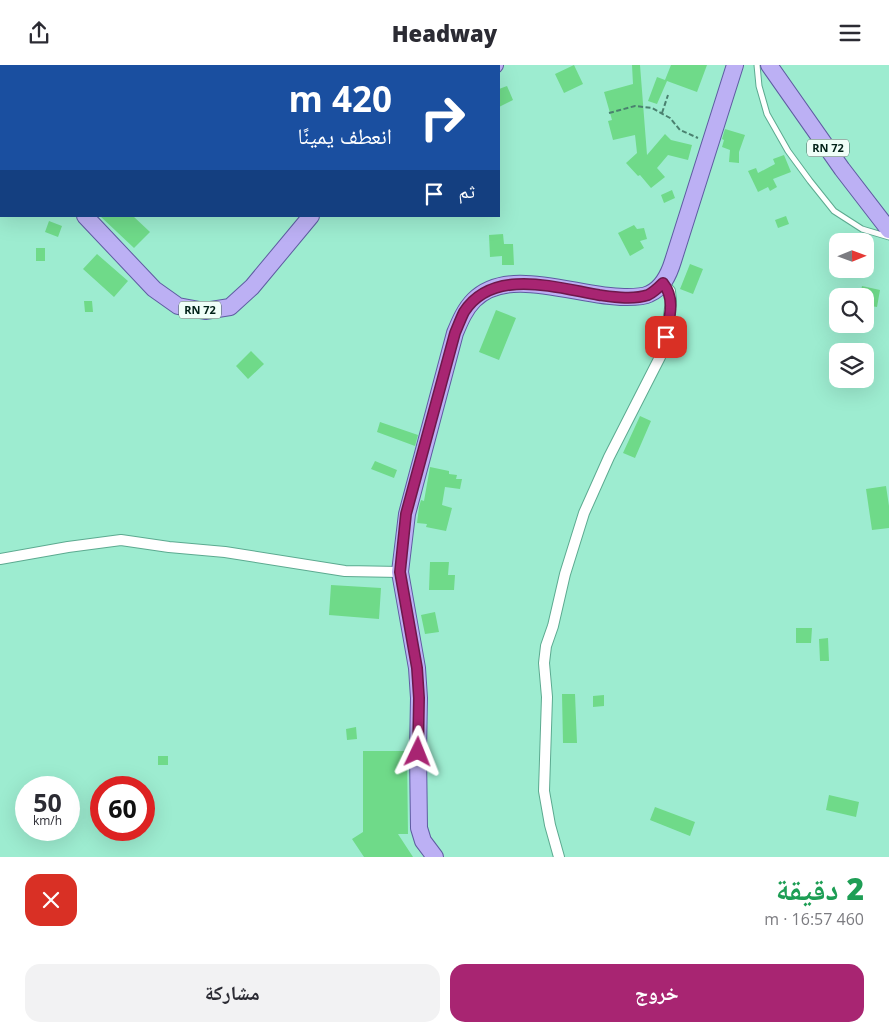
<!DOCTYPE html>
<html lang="ar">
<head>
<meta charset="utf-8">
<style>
	:root { --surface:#fff; --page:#f2f2f3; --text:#2b2b33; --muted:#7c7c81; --accent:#a82572 }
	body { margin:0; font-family:"Open Sans","Noto Naskh Arabic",sans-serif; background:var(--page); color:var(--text); direction:rtl; height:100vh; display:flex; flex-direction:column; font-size:19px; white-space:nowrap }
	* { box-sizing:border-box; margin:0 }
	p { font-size:16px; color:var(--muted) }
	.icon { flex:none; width:28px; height:28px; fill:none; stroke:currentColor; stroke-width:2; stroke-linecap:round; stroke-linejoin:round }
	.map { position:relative; height:792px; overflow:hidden; direction:ltr }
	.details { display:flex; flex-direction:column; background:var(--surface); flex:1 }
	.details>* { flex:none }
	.top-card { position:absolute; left:0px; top:0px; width:500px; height:152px; box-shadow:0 5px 20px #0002; direction:rtl; background:#1a4fa0; color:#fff; overflow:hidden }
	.needle { width:32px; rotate:89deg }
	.tools { position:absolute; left:829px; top:168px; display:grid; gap:10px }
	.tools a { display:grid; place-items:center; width:45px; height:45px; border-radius:10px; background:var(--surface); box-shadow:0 5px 20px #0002; font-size:25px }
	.speed { position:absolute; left:15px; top:711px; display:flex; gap:10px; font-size:25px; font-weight:700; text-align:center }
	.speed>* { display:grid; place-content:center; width:65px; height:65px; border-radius:50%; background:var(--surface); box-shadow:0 5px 20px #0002; line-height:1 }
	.speed small { font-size:12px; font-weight:400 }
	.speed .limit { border:8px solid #d22; background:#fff; color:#111 }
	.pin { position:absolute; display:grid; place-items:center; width:42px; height:42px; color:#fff; margin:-21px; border-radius:10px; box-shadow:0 2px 8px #0006 }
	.me { position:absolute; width:55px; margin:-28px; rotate:2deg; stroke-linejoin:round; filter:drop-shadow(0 0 4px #0008) }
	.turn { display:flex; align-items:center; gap:18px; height:105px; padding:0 25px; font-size:22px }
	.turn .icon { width:65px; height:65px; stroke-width:2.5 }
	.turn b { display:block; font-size:35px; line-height:42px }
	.then { display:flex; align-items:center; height:48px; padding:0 25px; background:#0003; gap:10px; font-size:19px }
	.round { display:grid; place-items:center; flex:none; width:52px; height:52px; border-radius:15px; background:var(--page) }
	.head { display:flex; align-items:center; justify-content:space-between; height:85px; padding:0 25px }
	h1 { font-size:30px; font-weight:800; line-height:38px; color:#1e9e55 }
	.primary-button { display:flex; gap:10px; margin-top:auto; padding:10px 25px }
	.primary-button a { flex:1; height:58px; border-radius:15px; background:var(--accent); color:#fff; font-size:20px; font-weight:800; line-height:58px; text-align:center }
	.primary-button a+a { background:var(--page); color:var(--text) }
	header { display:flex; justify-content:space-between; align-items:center; height:65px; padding:0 25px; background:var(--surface); font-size:22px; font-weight:800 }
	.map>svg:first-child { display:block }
	.building { fill:#6fda89 }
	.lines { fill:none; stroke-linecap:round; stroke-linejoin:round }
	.service-casing { stroke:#5caa90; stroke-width:7 }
	.minor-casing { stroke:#5caa90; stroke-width:12 }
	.primary-casing { stroke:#5e5ca1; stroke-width:18 }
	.path { stroke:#4a816f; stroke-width:2; stroke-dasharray:5 2.5; stroke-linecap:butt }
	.service { stroke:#fff; stroke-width:5 }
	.minor { stroke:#fff; stroke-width:10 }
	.primary { stroke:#bcb0f4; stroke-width:16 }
	.route-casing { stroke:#6d184a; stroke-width:12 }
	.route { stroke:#a82572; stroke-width:9 }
	.labels { text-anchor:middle; stroke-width:5; stroke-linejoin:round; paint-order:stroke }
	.shield { fill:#effef8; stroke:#48635a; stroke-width:1 }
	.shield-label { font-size:11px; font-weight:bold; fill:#002117 }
</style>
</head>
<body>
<header><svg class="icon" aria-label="menu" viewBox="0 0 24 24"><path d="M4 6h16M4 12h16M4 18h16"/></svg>Headway<svg class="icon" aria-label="share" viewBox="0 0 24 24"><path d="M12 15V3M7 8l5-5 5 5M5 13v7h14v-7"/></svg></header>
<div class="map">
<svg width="889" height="792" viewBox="0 0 889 792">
	<rect width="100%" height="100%" fill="#9decd0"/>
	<path class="building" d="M574,0L583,19L564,28L555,9Z
		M632,0H640L647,90L665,69L671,75L692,80L688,95L668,90L657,103L665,112L651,123L640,110L638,111L626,98L637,88L635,70L613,75L608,56L612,55L604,27L633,19Z
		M671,0H707L697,27L667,16L657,39L648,36L657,12L665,15Z
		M507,21L513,35L499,42V24Z
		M725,64L745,70L739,87V98L729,97L730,85L722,82L724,75L722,74Z
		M784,90L791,107L773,114L777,122L770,126L768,122L758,127L748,106L756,103L758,108L775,99L773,94Z
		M672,125L675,133L664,138L661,130Z
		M100,151H133L150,167L134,183Z
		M786,151L789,159L778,163L775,155Z
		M49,156L62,161L58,172L45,167Z
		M634,160L637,164L644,163L647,174L640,176L644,183L630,191L618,168Z
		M503,169L504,179H513L514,200H502V191L490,192L489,170Z
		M36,183H45V196H36Z
		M97,189L128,216L114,232L83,204Z
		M690,199L703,204L693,229L680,224Z
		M862,221L880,225L877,242L865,240V231H860Z
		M84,236H92L93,247H85Z
		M496,245L516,253L499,295L479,287Z
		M251,286L264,299L248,314L236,301Z
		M640,351L651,356L635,393L623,388Z
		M380,357L418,370L415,381L377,367Z
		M375,396L397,405L394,413L371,404Z
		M430,402L449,406V409L457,410L456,414H462L460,424L445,422L442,440L452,443L446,466L426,462L427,459L417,458L419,442L421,435L424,436Z
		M886,421L889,441V463L872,465L866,424Z
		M430,497H449L448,510H455L454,525H429Z
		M331,520L381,523L379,554L329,550Z
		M435,547L439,567L425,569L421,550Z
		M796,563H812L811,578H796Z
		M828,573L829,596H820L819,574Z
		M562,629H575L577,678H563Z
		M604,630V641L593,642V631Z
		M356,662L357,674L347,675L346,664Z
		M363,686H407L408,769H398L413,792H364L352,774L363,767Z
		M158,691H168V700H158Z
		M829,730L859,737L856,752L826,745Z
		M655,742L695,757L690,771L650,755Z"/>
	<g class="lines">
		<g class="service-casing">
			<path id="service" d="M757,0L759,21L767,49L788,86L810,116L834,146L862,164L889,172"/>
		</g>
		<g class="minor-casing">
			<path id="minor" d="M0,494L68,482L121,475L169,482L225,487L345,506L400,507
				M559,792L550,760L544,726L547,632L544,598L546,581L553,561L565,509L584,448L609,392L660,292L666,272L671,236L670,226L663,218"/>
		</g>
		<g class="primary-casing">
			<path id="primary" d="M769,0L842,104L889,165
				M492,1L495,0
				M0,78L1,79
				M85,151L154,224L178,241L205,246L230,242L252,222L311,151
				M435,792L423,776L419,763L418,687L419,633L417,603L400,507L407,449L455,268C460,256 465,244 474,235C510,199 582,234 627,232C634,232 643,232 649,229C663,223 669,209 673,196L735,0"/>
		</g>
		<path class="path" d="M609,48L635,41L652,43L670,53L680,65L698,73
			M662,48L668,30"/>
		<use href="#service" class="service"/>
		<use href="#minor" class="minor"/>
		<use href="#primary" class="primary"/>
	</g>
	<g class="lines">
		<g class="route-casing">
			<path id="route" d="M418,687L419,633L417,603L400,507L406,449L455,268C458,261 461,253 464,247C493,202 557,223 599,230C614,232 633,235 648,230C654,227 659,222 663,218C676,234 669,254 666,272"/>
		</g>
		<use href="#route" class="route"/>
	</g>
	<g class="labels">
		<g class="shield">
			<rect x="807" y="74.5" width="42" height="17" rx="4"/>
			<rect x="179" y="236.5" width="42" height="17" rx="4"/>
		</g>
		<g class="shield-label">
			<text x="828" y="87">RN 72</text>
			<text x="200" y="249">RN 72</text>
		</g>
	</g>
</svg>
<div class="tools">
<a><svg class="needle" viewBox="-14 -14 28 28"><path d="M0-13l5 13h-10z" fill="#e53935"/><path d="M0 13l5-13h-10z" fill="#7c7c81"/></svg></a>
<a><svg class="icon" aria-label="search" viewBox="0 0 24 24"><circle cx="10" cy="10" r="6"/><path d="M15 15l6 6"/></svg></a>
<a><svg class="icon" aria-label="layers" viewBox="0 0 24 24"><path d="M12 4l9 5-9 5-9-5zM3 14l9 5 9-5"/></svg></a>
</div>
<div class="speed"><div>50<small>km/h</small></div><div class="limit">60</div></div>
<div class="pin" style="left:666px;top:272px;background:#d93025"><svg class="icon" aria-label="arrive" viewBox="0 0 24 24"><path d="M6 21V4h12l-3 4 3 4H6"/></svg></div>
<svg class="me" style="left:418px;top:687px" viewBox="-20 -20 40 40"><path d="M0-17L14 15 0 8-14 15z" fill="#a82572" stroke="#fff" stroke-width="4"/></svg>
<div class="top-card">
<div class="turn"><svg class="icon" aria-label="right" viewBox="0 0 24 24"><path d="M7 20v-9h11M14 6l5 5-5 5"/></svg><div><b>420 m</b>انعطف يمينًا</div></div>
<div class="then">ثم<svg class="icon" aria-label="arrive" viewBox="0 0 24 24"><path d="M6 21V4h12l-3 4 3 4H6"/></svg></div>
</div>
</div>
<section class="details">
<div class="head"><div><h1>2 دقيقة</h1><p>460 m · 16:57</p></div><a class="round" style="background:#d93025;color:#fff"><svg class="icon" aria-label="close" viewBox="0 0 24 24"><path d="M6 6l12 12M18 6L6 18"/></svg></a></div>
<div class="primary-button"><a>خروج</a><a>مشاركة</a></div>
</section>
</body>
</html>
